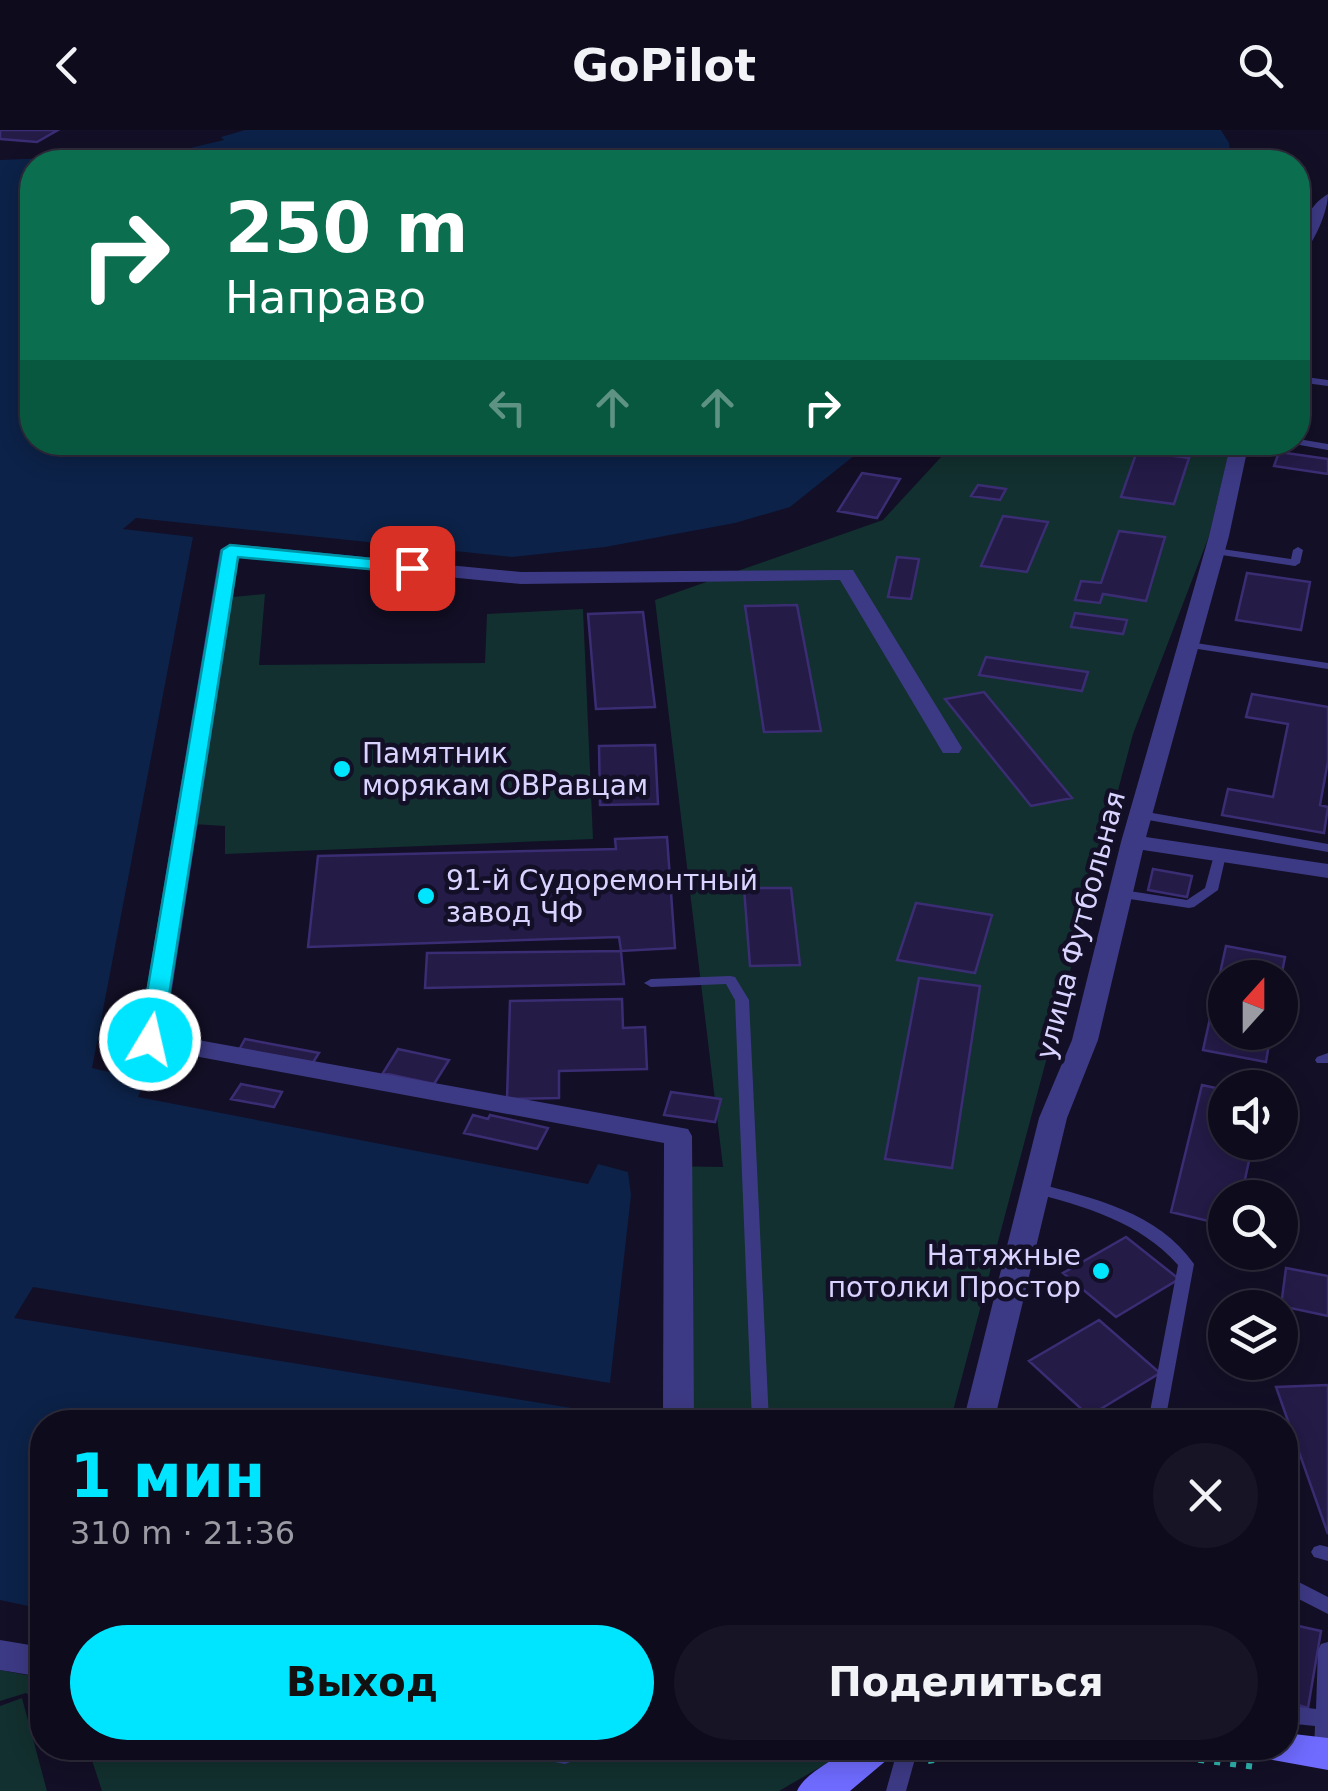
<!DOCTYPE html>
<html lang="ru">
<head>
<meta charset="utf-8">
<style>
	:root { --surface:#0e0b1c; --page:#171425; --text:#f1f3f6; --muted:#9b9ba3; --line:#2e2b3b; --accent:#00e5ff }
	body { margin:0; font-family:"DejaVu Sans",sans-serif; background:var(--page); color:var(--text); height:100vh; display:flex; flex-direction:column; font-size:38px; white-space:nowrap }
	* { box-sizing:border-box; margin:0 }
	p { font-size:32px; color:var(--muted) }
	.icon { flex:none; width:55px; height:55px; fill:none; stroke:currentColor; stroke-width:2; stroke-linecap:round; stroke-linejoin:round }
	.map { position:relative; flex:1; overflow:hidden }
	.side { position:absolute; left:30px; top:1280px; width:1268px; height:350px; display:flex; flex-direction:column; background:var(--surface); border-radius:40px; box-shadow:0 5px 25px #0003,0 0 0 2px var(--line) }
	.side>* { flex:none }
	.banner { position:absolute; left:20px; top:20px; width:1290px; height:305px; border-radius:40px; box-shadow:0 5px 25px #0003,0 0 0 2px var(--line); background:#0b6e4f; color:#fff; overflow:hidden }
	.needle { width:65px; rotate:21deg }
	.fabs { position:absolute; left:1208px; top:830px; display:grid; gap:20px }
	.fabs a { display:grid; place-items:center; width:90px; height:90px; border-radius:50%; background:var(--surface); box-shadow:0 5px 25px #0003,0 0 0 2px var(--line); font-size:50px }
	.pin { position:absolute; display:grid; place-items:center; width:85px; height:85px; color:#fff; margin:-42px; border-radius:20px; box-shadow:0 5px 15px #0006 }
	.me { position:absolute; width:110px; margin:-55px; rotate:9deg; stroke-linejoin:round; filter:drop-shadow(0 0 8px #0008) }
	.turn { display:flex; align-items:center; gap:35px; height:210px; padding:0 40px; font-size:45px }
	.turn .icon { width:130px; height:130px; stroke-width:2.5 }
	.turn b { display:block; font-size:70px; line-height:85px }
	.lanes { display:flex; align-items:center; height:95px; padding:0 40px; background:#0003; justify-content:center; gap:50px; direction:ltr }
	.lanes .off { opacity:.35 }
	.round { display:grid; place-items:center; flex:none; width:105px; height:105px; border-radius:52px; background:var(--page) }
	.headline { display:flex; align-items:center; justify-content:space-between; height:170px; padding:0 40px }
	h1 { font-size:60px; font-weight:800; line-height:75px; color:var(--accent) }
	.button { display:flex; gap:20px; margin-top:auto; padding:20px 40px }
	.button a { flex:1; height:115px; border-radius:60px; background:var(--accent); color:#111; font-size:40px; font-weight:800; line-height:115px; text-align:center }
	.button a+a { background:var(--page); color:var(--text) }
	header { display:flex; justify-content:space-between; align-items:center; height:130px; padding:0 40px; background:var(--surface); font-size:45px; font-weight:800 }
	.map>svg:first-child { display:block }
	.green { fill:#12302f }
	.water { fill:#0c2248 }
	.building { fill:#241b47; stroke:#3b2d73; stroke-width:2.5 }
	.lines { fill:none; stroke-linecap:round; stroke-linejoin:round }
	.path { stroke:#2fb8b0; stroke-width:6; stroke-dasharray:6 10; stroke-linecap:butt }
	.service { fill:#3d3a85; fill-rule:evenodd }
	.minor { fill:#3d3a85; fill-rule:evenodd }
	.secondary { fill:#6f6bff; fill-rule:evenodd }
	.route { fill:#00e5ff; stroke:#0095a6; stroke-width:2.5 }
	.poi-dot { fill:#00e5ff; stroke:#130f26; stroke-width:4 }
	.labels { text-anchor:middle; stroke-width:9; stroke-linejoin:round; paint-order:stroke }
	.poi-label { font-size:28px; fill:#d9d4ff; stroke:#130f26; text-anchor:start }
	.street-label { font-size:28px; fill:#d9d4ff; stroke:#130f26 }
</style>
</head>
<body>
<header><svg class="icon" aria-label="back" viewBox="0 0 24 24"><path d="M15 5l-7 7 7 7"/></svg>GoPilot<svg class="icon" aria-label="search" viewBox="0 0 24 24"><circle cx="10" cy="10" r="6"/><path d="M15 15l6 6"/></svg></header>
<div class="map">
<svg width="1328" height="1661" viewBox="0 0 1328 1661">
	<rect width="100%" height="100%" fill="#130f26"/>
	<path class="green" d="M954,313H1231L1209,406L1133,604L950,1292H663L665,1036L723,1037L655,470L883,390Z
		M265,464L259,535L485,533L487,484L583,479L593,709L225,724V696L192,694L233,467Z
		M0,1540L42,1548V1575L26,1563L0,1571Z
		M22,1568L47,1661H0V1576Z
		M88,1618H842L836,1628L779,1661H102Z"/>
	<path class="water" d="M245,0H1221L1229,13L1231,32H180L196,30L186,19L224,10L221,7Z
		M123,25L129,32H32V312L870,313L790,377L735,393L605,417L512,427L136,388L123,399L193,407L92,938L145,950L138,967L588,1054L598,1034L628,1042L631,1065L610,1253L33,1157L14,1188L615,1285L614,1292H42V1479L0,1470V30Z"/>
	<path class="building" d="M0,0H58L37,12L0,9Z
		M1245,22L1273,23L1277,32H1253Z
		M1137,321L1189,328L1174,374L1121,367Z
		M1279,322L1328,329V344L1274,336Z
		M862,343L900,349L877,388L838,381Z
		M978,355L1006,359L1000,370L971,366Z
		M1003,386L1048,392L1027,442L981,436Z
		M1119,401L1165,407L1146,471L1103,464L1100,473L1075,470L1081,451L1101,453Z
		M897,427L919,429L911,469L888,467Z
		M1247,443L1310,452L1301,500L1236,490Z
		M797,475L821,601L764,602L745,476Z
		M643,482L655,577L596,579L588,484Z
		M1075,483L1127,490L1123,504L1071,497Z
		M986,527L1088,542L1082,561L979,545Z
		M984,562L1072,668L1031,676L945,569Z
		M1252,564L1328,577V631L1320,675L1328,677L1324,703L1222,685L1228,659L1273,667L1288,594L1246,587Z
		M655,615L658,674L600,675L599,616Z
		M667,707L675,818L621,821L619,807L308,817L318,726L616,719L615,709Z
		M1153,739L1192,746L1187,767L1148,760Z
		M744,758H791L800,835L750,836Z
		M916,773L992,785L975,843L897,830Z
		M1226,816L1285,827L1280,853V848H1225V902H1271L1266,932L1203,920Z
		M621,821L624,854L425,858L427,823Z
		M919,848L980,856L952,1038L885,1029Z
		M622,869L623,898L645,897L647,939L559,941V968L507,969L510,871Z
		M245,909L319,923L312,934L239,920Z
		M398,919L449,930L434,954L383,943Z
		M241,954L282,962L274,977L231,969Z
		M1202,955L1225,960V1012H1253L1241,1068H1225V1095L1171,1082Z
		M671,962L721,969L715,992L664,985Z
		M473,985L488,989L490,985L548,998L537,1019L464,1003Z
		M1126,1107L1179,1149L1116,1187L1063,1143Z
		M1286,1138L1328,1146V1186L1281,1176Z
		M1099,1190L1160,1243L1089,1286L1029,1231Z
		M1328,1255V1404L1276,1257Z
		M1285,1493L1321,1501L1308,1578L1285,1571Z"/>
	<g class="lines">
		<path class="path" d="M928,1631L1008,1618L1143,1623L1256,1637"/>
		<path class="service" d="M1298,246L1328,250V256L1298,252Z
			M1298,309L1328,314V320L1294,314L1292,312H1298Z
			M1298,417L1303,420L1300,433L1295,436L1215,424L1210,421L1215,418L1291,429L1293,420Z
			M1189,512L1328,533V539L1185,517L1183,515Z
			M1141,681L1328,714V722L1137,688L1135,685L1137,682Z
			M1220,721L1226,725L1218,760L1194,777L1189,778L1123,768L1116,764L1123,760L1187,770L1205,758L1214,725Z
			M730,846L735,847L749,870L769,1292H752L735,870L726,854L651,857L644,853L651,849Z
			M1328,923V933H1317L1315,930L1317,927Z
			M1036,1053C1093,1068 1158,1082 1194,1134L1165,1292H1148L1178,1135C1139,1091 1085,1077 1031,1062L1028,1058L1031,1054Z
			M1320,1415L1328,1417V1431L1314,1427L1311,1422L1314,1417Z
			M1285,1445L1328,1467V1484L1285,1462Z
			M1328,1512V1630L1324,1632L1317,1629L1314,1623L1315,1596L1285,1593V1575L1316,1579L1318,1520L1321,1514Z
			M898,1618H918L906,1661H886Z"/>
		<path class="minor" d="M1328,64C1328,81 1313,119 1298,126C1298,102 1307,76 1328,64Z
			M1231,312H1249L1229,406L1146,707L1328,734V748L1143,720L1098,910L1067,988L994,1292H963L1039,988L1072,910L1121,712L1209,406Z
			M230,414L521,442L853,440L962,618L959,623H943L840,450L521,454L239,427L165,904L688,999L692,1006L694,1292H663L664,1013L151,918L138,910L220,420Z
			M0,1510L42,1517V1547L0,1540Z
			M534,1618H583L578,1629L565,1634L539,1629Z"/>
		<path class="secondary" d="M1285,1603L1328,1608V1640L1267,1629L1262,1618H1285Z
			M849,1618H893L888,1629L850,1661H797C805,1643 833,1631 849,1618Z"/>
	</g>
	<path class="route" d="M230,415L412,433L421,438L412,443L238,427L162,910L150,918L139,910L222,420Z"/>
	<g class="poi-dot">
		<circle cx="342" cy="639" r="10"/>
		<circle cx="426" cy="766" r="10"/>
		<circle cx="1101" cy="1141" r="10"/>
	</g>
	<g class="labels">
		<g class="poi-label">
			<text x="362" y="633">Памятник<tspan x="362" dy="32">морякам ОВРавцам</tspan></text>
			<text x="446" y="760">91-й Судоремонтный<tspan x="446" dy="32">завод ЧФ</tspan></text>
			<text x="1081" y="1135" text-anchor="end">Натяжные<tspan x="1081" dy="32">потолки Простор</tspan></text>
		</g>
		<g class="street-label">
			<text transform="translate(1080 795) rotate(-75)" y="10">улица Футбольная</text>
		</g>
	</g>
</svg>
<div class="fabs">
<a><svg class="needle" viewBox="-14 -14 28 28"><path d="M0-13l5 13h-10z" fill="#e53935"/><path d="M0 13l5-13h-10z" fill="#9b9ba3"/></svg></a>
<a><svg class="icon" aria-label="sound" viewBox="0 0 24 24"><path d="M4 9h4l5-4v14l-5-4H4zM17 9q2 3 0 6"/></svg></a>
<a><svg class="icon" aria-label="search" viewBox="0 0 24 24"><circle cx="10" cy="10" r="6"/><path d="M15 15l6 6"/></svg></a>
<a><svg class="icon" aria-label="layers" viewBox="0 0 24 24"><path d="M12 4l9 5-9 5-9-5zM3 14l9 5 9-5"/></svg></a>
</div>
<div class="pin" style="left:412px;top:438px;background:#d93025"><svg class="icon" aria-label="arrive" viewBox="0 0 24 24"><path d="M6 21V4h12l-3 4 3 4H6"/></svg></div>
<svg class="me" style="left:150px;top:910px" viewBox="-20 -20 40 40"><circle r="17" fill="#00e5ff" stroke="#fff" stroke-width="3"/><path d="M0-11L8 9 0 5-8 9z" fill="#fff"/></svg>
<div class="banner">
<div class="turn"><svg class="icon" aria-label="right" viewBox="0 0 24 24"><path d="M7 20v-9h11M14 6l5 5-5 5"/></svg><div><b>250 m</b>Направо</div></div>
<div class="lanes"><svg class="icon off" aria-label="left" viewBox="0 0 24 24"><path d="M17 20v-9H6M10 6l-5 5 5 5"/></svg><svg class="icon off" aria-label="ahead" viewBox="0 0 24 24"><path d="M12 20V5M6 11l6-6 6 6"/></svg><svg class="icon off" aria-label="ahead" viewBox="0 0 24 24"><path d="M12 20V5M6 11l6-6 6 6"/></svg><svg class="icon" aria-label="right" viewBox="0 0 24 24"><path d="M7 20v-9h11M14 6l5 5-5 5"/></svg></div>
</div>
<section class="side">
<div class="headline"><div><h1>1 мин</h1><p>310 m · 21:36</p></div><a class="round"><svg class="icon" aria-label="close" viewBox="0 0 24 24"><path d="M6 6l12 12M18 6L6 18"/></svg></a></div>
<div class="button"><a>Выход</a><a>Поделиться</a></div>
</section>
</div>
</body>
</html>
